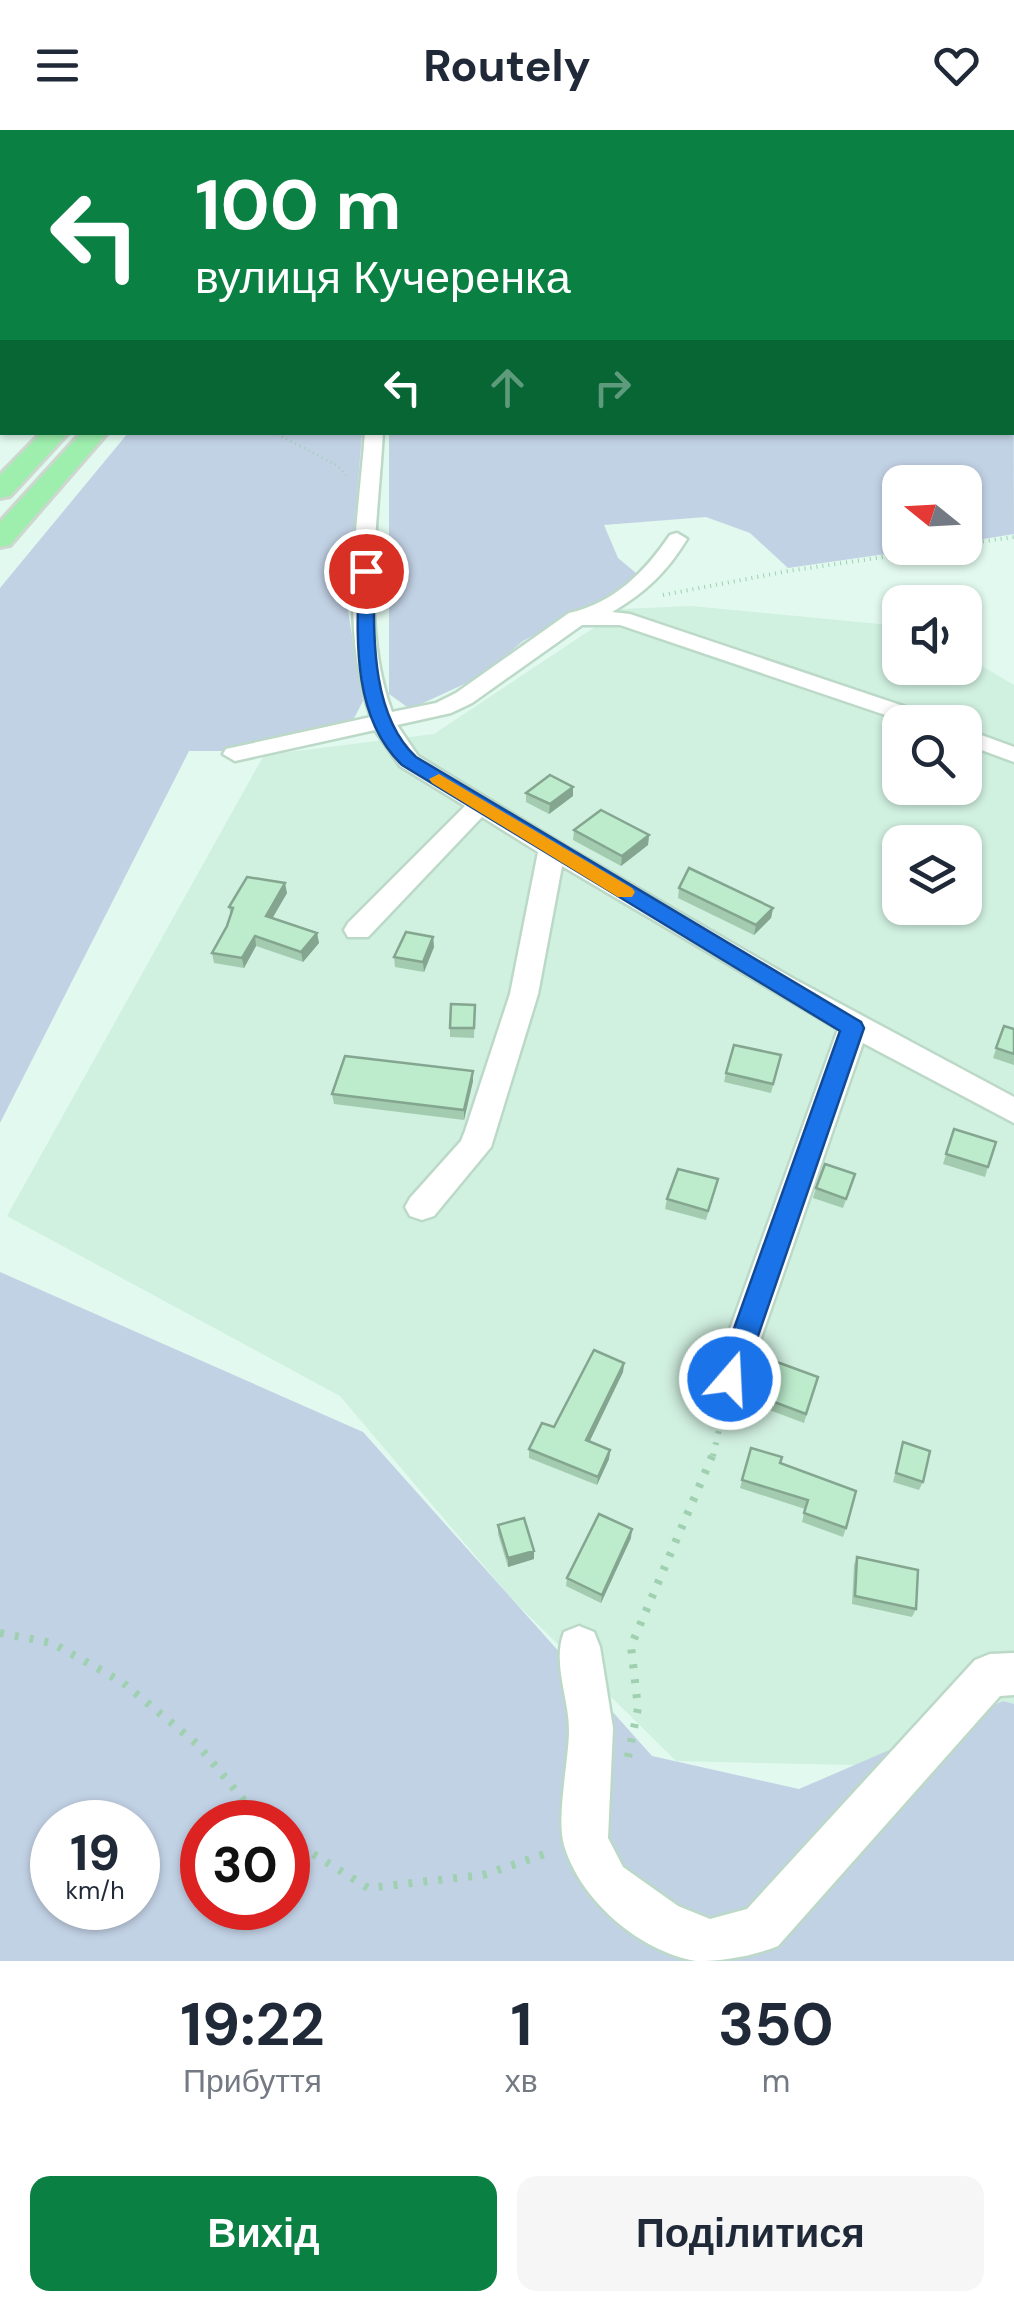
<!DOCTYPE html>
<html lang="uk">
<head>
<meta charset="utf-8">
<style>
	:root { --surface:#fff; --page:#f6f6f7; --text:#1f2937; --muted:#747a83; --accent:#0b8043 }
	body { margin:0; font-family:"DM Sans",sans-serif; background:var(--page); color:var(--text); height:100vh; display:flex; flex-direction:column; font-size:38px; white-space:nowrap }
	* { box-sizing:border-box; margin:0 }
	p { font-size:32px; color:var(--muted) }
	.icon { flex:none; width:55px; height:55px; fill:none; stroke:currentColor; stroke-width:2; stroke-linecap:round; stroke-linejoin:round }
	.map { position:relative; height:1831px; overflow:hidden }
	.details { display:flex; flex-direction:column; background:var(--surface); flex:1 }
	.details>* { flex:none }
	.top-card { position:absolute; left:0px; top:0px; width:1015px; height:305px; box-shadow:0 2px 8px #0004; background:#0b8043; color:#fff; overflow:hidden }
	.needle { width:65px; rotate:288deg }
	.buttons { position:absolute; left:882px; top:335px; display:grid; gap:20px }
	.buttons a { display:grid; place-items:center; width:100px; height:100px; border-radius:20px; background:var(--surface); box-shadow:0 2px 8px #0004; font-size:50px }
	.speed { position:absolute; left:30px; top:1670px; display:flex; gap:20px; font-size:50px; font-weight:700; text-align:center }
	.speed>* { display:grid; place-content:center; width:130px; height:130px; border-radius:50%; background:var(--surface); box-shadow:0 2px 8px #0004; line-height:1 }
	.speed small { font-size:25px; font-weight:400 }
	.speed .limit { border:15px solid #d22; background:#fff; color:#111 }
	.pin { position:absolute; display:grid; place-items:center; width:85px; height:85px; color:#fff; margin:-42px; border:5px solid #fff; border-radius:50%; box-shadow:0 2px 10px #0007 }
	.me { position:absolute; width:110px; margin:-55px; rotate:19deg; stroke-linejoin:round; filter:drop-shadow(0 0 8px #0008) }
	.turn { display:flex; align-items:center; gap:35px; height:210px; padding:0 30px; font-size:45px }
	.turn .icon { width:130px; height:130px; stroke-width:2.5 }
	.turn b { display:block; font-size:70px; line-height:85px }
	.lanes { display:flex; align-items:center; height:95px; padding:0 30px; background:#0003; justify-content:center; gap:50px; direction:ltr }
	.lanes .off { opacity:.35 }
	.eta { display:flex; justify-content:space-evenly; align-items:center; height:170px; text-align:center }
	.eta b { font-size:60px; font-weight:700; line-height:70px }
	.action { display:flex; gap:20px; margin-top:auto; padding:20px 30px }
	.action a { flex:1; height:115px; border-radius:20px; background:var(--accent); color:#fff; font-size:40px; font-weight:700; line-height:115px; text-align:center }
	.action a+a { background:var(--page); color:var(--text) }
	header { display:flex; justify-content:space-between; align-items:center; height:130px; padding:0 30px; background:var(--surface); font-size:45px; font-weight:700 }
	.map>svg:first-child { display:block }
	.residential { fill:#d0f0e0; fill-rule:evenodd }
	.green { fill:#c2d2e5; fill-rule:evenodd }
	.lines { fill:none; stroke-linecap:round; stroke-linejoin:round }
	.minor-casing { stroke:#bcd9c8; stroke-width:5 }
	.highway-casing { stroke:#cdd6cf; stroke-width:6 }
	.path-far3 { stroke:#9fd0b0; stroke-width:2.5; stroke-dasharray:1 4; stroke-linecap:butt }
	.path-far2 { stroke:#9fd0b0; stroke-width:4; stroke-dasharray:1 5; stroke-linecap:butt }
	.path-far1 { stroke:#9fd0b0; stroke-width:6; stroke-dasharray:2.5 9; stroke-linecap:butt }
	.path { stroke:#9fd0b0; stroke-width:8; stroke-dasharray:4 11; stroke-linecap:butt }
	.minor { fill:#fff; fill-rule:evenodd }
	.highway { fill:#9eeeae; fill-rule:evenodd }
	.wall { fill:#a2cbaf }
	.shaded-wall { fill:#84a58f }
	.building { fill:#bceccc; stroke:#84a58f; stroke-width:2.5 }
	.route { fill:#1a73e8; stroke:#114b97; stroke-width:2.5 }
	.slow { fill:#f59e0b }
</style>
</head>
<body>
<header><svg class="icon" aria-label="menu" viewBox="0 0 24 24"><path d="M4 6h16M4 12h16M4 18h16"/></svg>Routely<svg class="icon" aria-label="heart" viewBox="0 0 24 24"><path d="M12 20l-8-8c-3-5 5-10 8-4 3-6 11-1 8 4z"/></svg></header>
<div class="map">
<svg width="1014" height="1831" viewBox="0 0 1014 1831">
	<rect width="100%" height="100%" fill="#e1f9ee"/>
	<path class="residential" d="M691,476L900,496V538H965V526L1014,555V1574L1003,1571L856,1635L676,1631L512,1469L340,1266L7,1086L264,625L434,604L622,479ZM900,592H965V658H900ZM900,712H965V778H900Z"/>
	<path class="green" d="M1013,101L1014,404L965,412V352H900V418H927L788,438L750,403L706,387L604,395L618,428L642,448L523,511L482,546L410,579L389,564V303L1012,302Z
		M128,303H362L348,481L363,571L350,596L230,621H189L0,993V458Z
		M0,1142L363,1302L652,1626L799,1659L1003,1571L1014,1574V1831H0ZM52,1692H138V1778H52ZM202,1692H288V1778H202Z"/>
	<g class="lines">
		<g class="minor-casing">
			<path id="minor" d="M301,0H335L336,2H303Z
				M2,181V191L0,192V182Z
				M365,302H383C378,393 360,495 392,582L436,573L456,563L569,483C614,473 645,442 670,405L677,403L687,409C667,442 645,463 612,482L630,484L936,587L940,592H906L620,495H582L472,573L451,583L397,595L418,626L567,717L794,849L1014,967V993L863,913L743,1260L730,1265L717,1260L712,1249L838,899L562,736L538,864L491,1017L434,1086L422,1090L410,1086L405,1077L410,1068L461,1011L465,1001L510,864L538,722L482,687L368,807H348L344,800L348,793L465,676L400,636L375,600L235,631L223,624L226,619L371,587C339,497 358,395 365,302Z
				M965,599L1014,617V632L965,614Z
				M579,1496L594,1502L600,1517L613,1598L608,1708L623,1737L678,1776L710,1789L747,1779L975,1530L990,1524L1014,1523V1565L1000,1566L778,1816C753,1826 724,1831 696,1831C639,1821 580,1770 564,1715C556,1688 569,1630 569,1600C569,1568 552,1533 564,1502Z"/>
		</g>
		<g class="highway-casing">
			<path id="highway" d="M370,0H396L397,2H371Z
				M0,73L2,74V86L0,85Z
				M0,105H2V117H0Z
				M42,302H69L10,366L0,368V345Z
				M82,302H108L10,415L0,417V392Z"/>
		</g>
		<path class="path-far3" d="M840,0L855,2
			M273,302L338,336L347,347"/>
		<path class="path-far2" d="M965,414L1014,407
			M663,465L788,441L944,418"/>
		<path class="path-far1" d="M713,1326L724,1278"/>
		<path class="path" d="M0,1503L52,1513L122,1552L197,1614L251,1679L268,1692
			M628,1627L638,1578L631,1516L713,1324
			M288,1708L368,1758L483,1745L551,1722"/>
		<use href="#minor" class="minor"/>
		<use href="#highway" class="highway"/>
	</g>
	<path class="wall" d="M526,663L573,666L549,684L526,672Z
		M574,700L649,705L648,715L621,736L573,710Z
		M679,758L773,778L771,788L754,805L678,768Z
		M287,763L272,788L317,803L319,813L303,832L256,816L244,838L214,833L212,823L227,796L231,786L229,777Z
		M433,807L434,817L424,842L395,837L394,827Z
		M475,875L474,908L450,907V898Z
		M1004,896L1014,899V935L993,928Z
		M781,925L771,963L724,952L726,943Z
		M473,951L464,990L334,974L332,964Z
		M954,999L988,1037L985,1047L943,1034Z
		M855,1044L843,1078L813,1068L816,1058Z
		M718,1049L706,1090L665,1079L667,1069Z
		M624,1233L623,1242L589,1312L610,1320L609,1329L597,1355L529,1328V1319Z
		M818,1247L804,1293L751,1273L753,1264Z
		M903,1312L923,1352L919,1360L893,1352Z
		M751,1318L780,1333L846,1398L843,1407L802,1392L805,1379L740,1358Z
		M498,1395L534,1421V1429L508,1437L498,1404Z
		M631,1408L601,1473L566,1456L567,1448Z
		M857,1427L916,1479L912,1487L852,1474L854,1435Z"/>
	<path class="shaded-wall" d="M573,657V666L549,684L550,674Z
		M649,705L648,715L621,736L622,726Z
		M285,753L287,763L268,796L266,786Z
		M773,778L771,788L754,805L756,795Z
		M317,803L319,813L303,832L301,822Z
		M255,806L256,816L244,838L242,828Z
		M433,807L434,817L424,842L423,832Z
		M473,941V951L464,990V980Z
		M624,1233L623,1242L586,1319V1310Z
		M610,1320L609,1329L597,1355L598,1347Z
		M632,1399L631,1408L601,1473L602,1465Z
		M534,1421V1429L508,1437V1428Z"/>
	<path class="building" d="M854,0H974L968,2H851Z
		M550,645L573,657L550,674L526,663Z
		M601,680L649,705L622,726L574,700Z
		M689,738L773,778L756,795L679,758Z
		M247,747L285,753L266,786L317,803L301,822L255,806L242,828L212,823L227,796L233,778L229,777Z
		M406,802L433,807L423,832L394,827Z
		M451,874L475,875L474,898H450Z
		M1004,896L1014,899V924L996,918Z
		M734,915L781,925L773,954L726,943Z
		M345,926L473,941L464,980L332,964Z
		M954,999L996,1012L988,1037L946,1024Z
		M825,1034L855,1044L846,1069L816,1058Z
		M678,1039L718,1049L708,1081L667,1069Z
		M594,1220L624,1233L586,1310L610,1320L598,1347L529,1319L542,1293L554,1297Z
		M766,1228L818,1247L806,1284L753,1264Z
		M903,1312L930,1321L923,1352L896,1343Z
		M751,1318L782,1327L780,1333L856,1361L846,1398L804,1383L808,1370L742,1350Z
		M599,1384L632,1399L602,1465L567,1448Z
		M524,1388L534,1421L508,1428L498,1395Z
		M857,1427L918,1440L916,1479L855,1466Z"/>
	<path class="route" d="M366,437L374,441C374,500 369,583 416,627L861,892L864,898L740,1258L730,1261L720,1258L716,1249L840,901L402,635C351,586 357,506 359,441Z"/>
	<path class="slow" d="M439,644L632,758L635,762L632,767H618L432,653L429,649Z"/>
</svg>
<div class="buttons">
<a><svg class="needle" viewBox="-14 -14 28 28"><path d="M0-13l5 13h-10z" fill="#e53935"/><path d="M0 13l5-13h-10z" fill="#747a83"/></svg></a>
<a><svg class="icon" aria-label="sound" viewBox="0 0 24 24"><path d="M4 9h4l5-4v14l-5-4H4zM17 9q2 3 0 6"/></svg></a>
<a><svg class="icon" aria-label="search" viewBox="0 0 24 24"><circle cx="10" cy="10" r="6"/><path d="M15 15l6 6"/></svg></a>
<a><svg class="icon" aria-label="layers" viewBox="0 0 24 24"><path d="M12 4l9 5-9 5-9-5zM3 14l9 5 9-5"/></svg></a>
</div>
<div class="speed"><div>19<small>km/h</small></div><div class="limit">30</div></div>
<div class="pin" style="left:366px;top:441px;background:#d93025"><svg class="icon" aria-label="arrive" viewBox="0 0 24 24"><path d="M6 21V4h12l-3 4 3 4H6"/></svg></div>
<svg class="me" style="left:730px;top:1249px" viewBox="-20 -20 40 40"><circle r="17" fill="#1a73e8" stroke="#fff" stroke-width="3"/><path d="M0-11L8 9 0 5-8 9z" fill="#fff"/></svg>
<div class="top-card">
<div class="turn"><svg class="icon" aria-label="left" viewBox="0 0 24 24"><path d="M17 20v-9H6M10 6l-5 5 5 5"/></svg><div><b>100 m</b>вулиця Кучеренка</div></div>
<div class="lanes"><svg class="icon" aria-label="left" viewBox="0 0 24 24"><path d="M17 20v-9H6M10 6l-5 5 5 5"/></svg><svg class="icon off" aria-label="ahead" viewBox="0 0 24 24"><path d="M12 20V5M6 11l6-6 6 6"/></svg><svg class="icon off" aria-label="right" viewBox="0 0 24 24"><path d="M7 20v-9h11M14 6l5 5-5 5"/></svg></div>
</div>
</div>
<section class="details">
<div class="eta">
<div><b>19:22</b><p>Прибуття</p></div>
<div><b>1</b><p>хв</p></div>
<div><b>350</b><p>m</p></div>
</div>
<div class="action"><a>Вихід</a><a>Поділитися</a></div>
</section>
</body>
</html>
